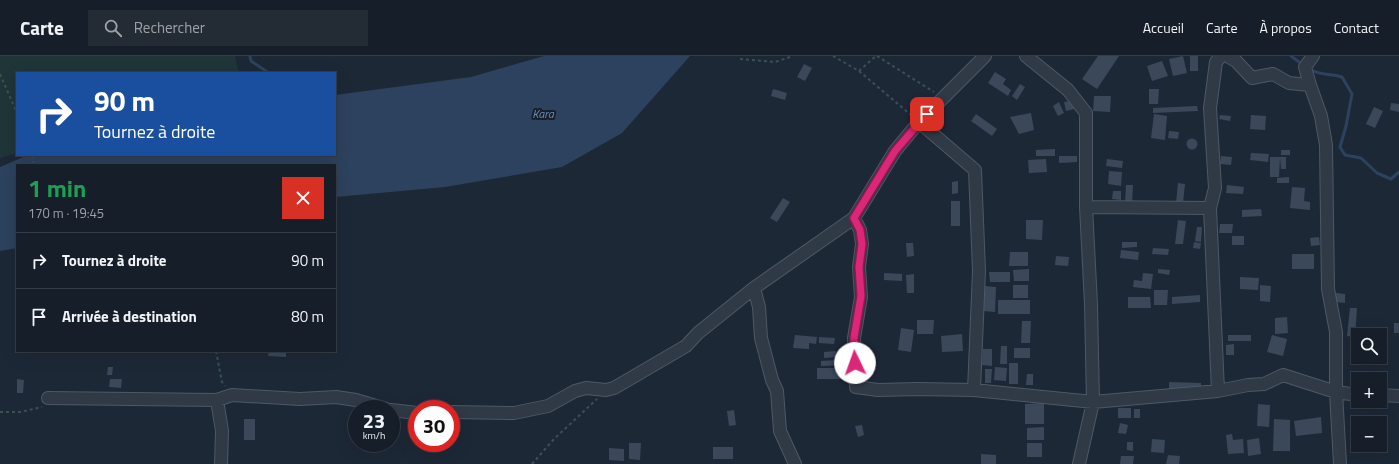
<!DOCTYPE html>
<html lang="fr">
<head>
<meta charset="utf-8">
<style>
	:root { --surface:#161e29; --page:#232b35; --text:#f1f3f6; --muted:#9ea2a8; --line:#353c46 }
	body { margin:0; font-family:"Titillium Web",sans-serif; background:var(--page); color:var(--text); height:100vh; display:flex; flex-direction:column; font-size:15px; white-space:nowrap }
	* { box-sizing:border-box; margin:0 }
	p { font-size:13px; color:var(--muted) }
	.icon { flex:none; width:22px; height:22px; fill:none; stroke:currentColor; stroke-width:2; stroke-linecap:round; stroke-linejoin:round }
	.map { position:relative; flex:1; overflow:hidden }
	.drawer { position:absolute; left:16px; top:108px; width:320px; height:188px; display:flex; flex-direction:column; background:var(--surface); border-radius:0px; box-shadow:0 4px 16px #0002,0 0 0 1px var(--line) }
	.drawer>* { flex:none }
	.hud { position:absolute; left:16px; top:16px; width:320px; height:84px; border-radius:0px; box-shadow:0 4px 16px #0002,0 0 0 1px var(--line); background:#1a4fa0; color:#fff; overflow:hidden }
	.tools { position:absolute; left:1351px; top:272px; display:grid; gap:8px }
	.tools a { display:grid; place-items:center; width:36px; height:36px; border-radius:0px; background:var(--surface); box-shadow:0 4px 16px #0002,0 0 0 1px var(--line); font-size:20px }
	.speed { position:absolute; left:348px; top:344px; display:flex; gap:8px; font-size:20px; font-weight:700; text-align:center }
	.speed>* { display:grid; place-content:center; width:52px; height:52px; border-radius:50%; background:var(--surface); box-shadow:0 4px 16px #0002,0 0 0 1px var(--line); line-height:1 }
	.speed small { font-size:10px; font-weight:400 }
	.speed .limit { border:6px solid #d22; background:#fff; color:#111 }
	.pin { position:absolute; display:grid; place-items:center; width:34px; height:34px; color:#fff; margin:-17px; border-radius:8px; box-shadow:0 2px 6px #0006 }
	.me { position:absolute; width:44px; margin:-22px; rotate:357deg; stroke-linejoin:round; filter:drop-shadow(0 0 3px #0008) }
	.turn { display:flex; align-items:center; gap:14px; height:84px; padding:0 12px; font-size:18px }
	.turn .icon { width:52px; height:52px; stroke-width:2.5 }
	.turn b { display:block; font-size:28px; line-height:34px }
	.round { display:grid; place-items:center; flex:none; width:42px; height:42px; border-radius:0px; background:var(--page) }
	.summary { display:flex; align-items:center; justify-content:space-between; height:68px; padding:0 12px }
	h1 { font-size:24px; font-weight:700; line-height:30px; color:#1e9e55 }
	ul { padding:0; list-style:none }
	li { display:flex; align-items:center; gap:12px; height:56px; padding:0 12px; border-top:1px solid var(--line) }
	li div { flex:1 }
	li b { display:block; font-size:15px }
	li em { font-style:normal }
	header { display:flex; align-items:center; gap:24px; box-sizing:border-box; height:56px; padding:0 20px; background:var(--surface); border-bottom:1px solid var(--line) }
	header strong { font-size:19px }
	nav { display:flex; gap:22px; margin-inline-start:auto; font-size:14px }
	.search { width:280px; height:36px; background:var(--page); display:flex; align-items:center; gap:10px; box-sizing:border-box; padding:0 14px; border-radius:0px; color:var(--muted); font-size:15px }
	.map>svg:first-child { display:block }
	.green { fill:#1f3538 }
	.water { fill:#2d425e }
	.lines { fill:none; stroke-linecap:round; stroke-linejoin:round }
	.stream { stroke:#2d425e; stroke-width:3 }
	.building { fill:#3a485a }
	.street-casing { stroke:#4e5866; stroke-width:14 }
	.path { stroke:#395152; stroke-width:2; stroke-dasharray:3 3; stroke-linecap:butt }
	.street { stroke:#303a47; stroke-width:12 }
	.route-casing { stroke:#8e194d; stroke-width:10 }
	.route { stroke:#db2777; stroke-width:7 }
	.labels { text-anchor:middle; stroke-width:4; stroke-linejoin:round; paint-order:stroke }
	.water-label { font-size:12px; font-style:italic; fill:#6f8cb1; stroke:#161f2b }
</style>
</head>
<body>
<header>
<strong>Carte</strong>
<div class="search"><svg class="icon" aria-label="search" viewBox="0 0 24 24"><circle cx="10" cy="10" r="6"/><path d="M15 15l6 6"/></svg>Rechercher</div>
<nav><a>Accueil</a><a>Carte</a><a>À propos</a><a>Contact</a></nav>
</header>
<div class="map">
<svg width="1399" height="408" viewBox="0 0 1399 408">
	<rect width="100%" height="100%" fill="#1d2837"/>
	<path class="green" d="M0,0H235L239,17H17V97L0,102Z"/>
	<path class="water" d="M544,0H690L622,77L562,111L445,131L335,141V109H17V192L0,195V111L28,99H335V39L471,21Z"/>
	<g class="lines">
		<path class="stream" d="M250,0L251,5L269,17
			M1291,0L1303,9
			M1309,13C1321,20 1329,17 1342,21L1352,38L1346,70L1340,91L1345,99L1361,102L1377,117L1391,123L1399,116"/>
	</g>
	<path class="building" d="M1098,0H1119L1097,33L1082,23Z
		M1183,0L1187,17L1173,20L1169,3Z
		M1190,0H1198V15H1190Z
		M1162,5L1168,20L1152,25L1147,10Z
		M804,8L812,12L805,25L797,21Z
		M995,16L1006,23L1003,28L1011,34L1008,40L988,27Z
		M1020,28L1025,31L1017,44L1012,40Z
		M773,33L787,37L785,44L771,40Z
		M1149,33H1159L1158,48H1149Z
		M1094,40H1111L1110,56L1093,55Z
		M1072,45L1074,53L1066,55L1064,46Z
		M1059,46L1064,57L1058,60L1053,50Z
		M1391,47L1399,48V56L1390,54Z
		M1197,50L1198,55L1153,57V52Z
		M1374,51L1383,55L1375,72L1366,68Z
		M1031,57L1034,74L1019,78L1010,61Z
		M976,58L997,73L992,80L971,65Z
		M1154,58L1167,60L1165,84L1151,82Z
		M1220,59L1231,60L1230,65L1219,63Z
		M1251,59L1266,60L1265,74L1250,73Z
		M1169,75L1179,76L1178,83L1168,82Z
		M1186.5 88a5.5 5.5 0 1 1 11 0a5.5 5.5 0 1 1-11 0Z
		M1055,93V100H1036V94Z
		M1281,94H1290V99H1281Z
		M1251,97L1269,98L1268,106L1250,104Z
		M1059,100H1077V106L1059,107Z
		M1221,100L1232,101L1231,109L1220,108Z
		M1270,101H1280L1279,121H1270Z
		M1280,101H1286V113H1281Z
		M1046,103L1047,116L1029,117L1028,104Z
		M1107,103L1123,105L1122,112L1106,110Z
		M1109,115L1122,116L1121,130L1108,128Z
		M1289,121V127H1277V122Z
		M958,125V137L952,138V126Z
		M1178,127L1185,128L1183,147H1176Z
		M1126,129H1133L1132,149H1125Z
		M1227,129L1244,131L1243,138L1226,137Z
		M1292,131L1305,132L1304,145L1310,146V154L1290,152Z
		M1113,135H1121V144L1112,143Z
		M783,142L790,146L777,166L770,162Z
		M951,145H960V170H951Z
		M1261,153L1262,160L1242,161V154Z
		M1026,164H1043L1042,184L1026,183Z
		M1178,164L1186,165L1183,188H1175Z
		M1220,168H1233L1232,177H1219Z
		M1197,171H1202L1201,186L1195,185Z
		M1232,180H1244V189H1232Z
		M1319,181L1320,189L1311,190L1310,182Z
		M1122,186H1137V191L1122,192Z
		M1194,186L1201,187L1200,193L1193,192Z
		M906,187H913L914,200L907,201Z
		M1153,192L1169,193L1168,199L1152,198Z
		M1121,194L1139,196L1138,204L1120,202Z
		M1010,196H1028V210H1009Z
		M1292,198H1314V213H1292Z
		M1056,200L1069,201L1068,210L1055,209Z
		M1029,213V225H1014L1013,214Z
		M1158,213L1170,214L1169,219L1158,217Z
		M989,216H1010V226H990Z
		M884,217L902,218V225L884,224Z
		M1143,217L1153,218L1151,233L1133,231L1134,224L1142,225Z
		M914,218V237H907L906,219Z
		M1240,221L1259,222L1258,234L1240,233Z
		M1013,229H1028V242H1013Z
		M1260,229L1271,230L1270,246L1260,245Z
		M984,230L996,231L995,256L983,255Z
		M1154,234H1168L1167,249H1154Z
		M1336,237L1345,238V247L1336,246Z
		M1200,239V246L1172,248V241Z
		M1128,241H1150L1151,252H1128Z
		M998,244H1030V258H998Z
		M1350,252H1357L1355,281L1347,280Z
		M1287,261L1288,277L1275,278V262Z
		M917,264H934L933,278H917Z
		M1022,265H1031L1030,287H1021Z
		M1394,267H1399V277H1394Z
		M901,272L914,274L911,296L898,294Z
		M962,278L963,295L942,296L941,280Z
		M795,279L817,281L816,288L809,287V293L793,292Z
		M1228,279H1251V285H1228Z
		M1272,279L1287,283L1283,300L1267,296Z
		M819,281L835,282L834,288L819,287Z
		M1234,288V299H1226V289Z
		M1001,290H1007V308H1000Z
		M1014,292H1030V302H1014Z
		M983,293H992V310L982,309Z
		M269,295H286V301L268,300Z
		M836,295V301L824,302V296Z
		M837,298H846L847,309L821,310V305L837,304Z
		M1009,307H1018V328H1009Z
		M108,311H113L112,319H107Z
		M995,311L1007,312L1006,325L994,324Z
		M817,312H841V323H817Z
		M985,313H992L991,327H985Z
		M1027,318H1033V329H1026Z
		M17,323L24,324L23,337H17Z
		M110,323H122L121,332L109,331Z
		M1169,326L1201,327V334L1169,333Z
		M1044,347V368H1025V348Z
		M1258,348L1270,349L1269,371L1257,370Z
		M1118,352H1131V362H1118Z
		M1134,353H1140V362H1134Z
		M734,354L736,369L729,370L727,355Z
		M1364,360L1378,361V367H1363Z
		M1321,361L1322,377L1296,380L1294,365Z
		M244,363H255V384H244Z
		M1274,363L1290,364V395H1273Z
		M1120,367L1128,369L1126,378L1118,377Z
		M862,369L864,379L858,381L855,370Z
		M1044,371V384H1027V372Z
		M1232,378L1233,384L1243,383L1244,397L1228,398L1226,379Z
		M1259,382L1261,398L1248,400L1247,384Z
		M1152,383L1165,384L1164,397L1151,396Z
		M1127,386H1133V395L1127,394Z
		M629,387H641L640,404L629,403Z
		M1027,387H1042V401H1027Z
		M713,391H733V403H713Z
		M609,392L624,393V405L609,404Z
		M981,398L996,399V408H981Z
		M1168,399L1180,400L1179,408H1166Z
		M1121,400H1134L1133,408H1120Z"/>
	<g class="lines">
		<g class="street-casing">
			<path id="street" d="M1026,0L1068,34L1086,57V151L1091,248L1093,346L1079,408
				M1227,0L1236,5L1252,22L1273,18L1289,27L1310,29L1321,60L1326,89L1328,233L1336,276V336L1340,408
				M1310,29L1305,11L1313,0
				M919,66L975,114L979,215L974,334
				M1086,151L1210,152
				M854,162L860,174L862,188L859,211L861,241L854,282L856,331L878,334L917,333L974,334L1093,346L1218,335L1248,329L1264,328L1283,319L1336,336L1358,339
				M754,232L759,251L761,282L772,324L777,335L780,375L795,408
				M1218,335L1210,152L1215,132L1210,52L1216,6L1221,0
				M1380,339L1399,340
				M48,342L217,344L232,339L300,343L336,341L356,344L386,353
				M217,344L222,375L221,408
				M391,354L417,357
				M451,356L514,357L548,350L575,335L586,332L606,334L614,332L686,290L698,277L754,232L854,162L895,95L919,66L985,0"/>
		</g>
		<path class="path" d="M833,0L859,15L911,59
			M877,0L934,36
			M740,3L775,6L793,0
			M859,15L876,0
			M0,18L17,57
			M32,99L34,109
			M216,295L222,326L225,330
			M0,356H20L42,351
			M532,408L554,383L597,343"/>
		<use href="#street" class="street"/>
	</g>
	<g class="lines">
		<g class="route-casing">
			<path id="route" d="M855,307L854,282L861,240L859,211L862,188L860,174L854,162L895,95L927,58"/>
		</g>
		<use href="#route" class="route"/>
	</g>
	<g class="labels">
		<g class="water-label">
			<text x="543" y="62">Kara</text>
		</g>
	</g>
</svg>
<div class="tools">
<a><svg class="icon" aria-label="search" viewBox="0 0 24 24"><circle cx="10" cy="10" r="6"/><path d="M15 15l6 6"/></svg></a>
<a>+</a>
<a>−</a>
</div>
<div class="speed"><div>23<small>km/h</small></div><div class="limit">30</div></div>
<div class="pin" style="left:927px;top:58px;background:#d93025"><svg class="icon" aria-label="arrive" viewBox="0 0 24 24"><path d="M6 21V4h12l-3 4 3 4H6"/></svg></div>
<svg class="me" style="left:855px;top:307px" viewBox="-20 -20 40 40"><circle r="19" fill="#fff"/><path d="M0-13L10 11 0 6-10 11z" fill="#db2777"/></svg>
<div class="hud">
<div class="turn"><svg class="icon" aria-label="right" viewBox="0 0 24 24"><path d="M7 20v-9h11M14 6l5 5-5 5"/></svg><div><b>90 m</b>Tournez à droite</div></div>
</div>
<section class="drawer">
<div class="summary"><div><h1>1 min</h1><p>170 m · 19:45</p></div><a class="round" style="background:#d93025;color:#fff"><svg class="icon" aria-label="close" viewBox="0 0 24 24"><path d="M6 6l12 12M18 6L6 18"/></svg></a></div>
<ul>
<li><svg class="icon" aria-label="right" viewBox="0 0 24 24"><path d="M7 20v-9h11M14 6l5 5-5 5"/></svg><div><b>Tournez à droite</b></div><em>90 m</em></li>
<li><svg class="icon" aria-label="arrive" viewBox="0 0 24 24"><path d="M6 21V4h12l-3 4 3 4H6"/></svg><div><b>Arrivée à destination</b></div><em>80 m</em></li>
</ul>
</section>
</div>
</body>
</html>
